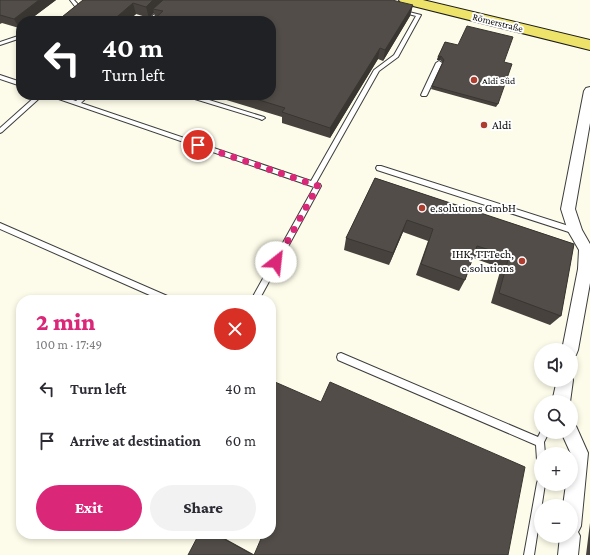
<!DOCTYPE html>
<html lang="en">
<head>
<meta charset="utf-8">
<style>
	:root { --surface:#fff; --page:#f2f2f3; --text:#2b2b33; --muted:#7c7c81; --accent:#db2777 }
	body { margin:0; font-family:"Crimson Pro",serif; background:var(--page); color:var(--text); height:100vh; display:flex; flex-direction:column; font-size:15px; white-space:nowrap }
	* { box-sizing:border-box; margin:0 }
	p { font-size:13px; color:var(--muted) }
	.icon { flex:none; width:22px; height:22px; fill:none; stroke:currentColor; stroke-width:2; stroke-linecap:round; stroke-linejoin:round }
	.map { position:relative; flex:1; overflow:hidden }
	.sheet { position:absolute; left:16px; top:295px; width:260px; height:244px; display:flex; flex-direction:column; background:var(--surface); border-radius:16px; box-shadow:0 2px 6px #0003 }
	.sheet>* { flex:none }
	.guide { position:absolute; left:16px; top:16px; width:260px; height:84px; border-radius:16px; box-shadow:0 2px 6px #0003; background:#202124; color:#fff; overflow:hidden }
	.buttons { position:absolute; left:534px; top:343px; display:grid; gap:8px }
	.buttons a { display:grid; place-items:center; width:44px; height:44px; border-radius:50%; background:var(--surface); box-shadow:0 2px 6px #0003; font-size:20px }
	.pin { position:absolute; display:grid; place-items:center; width:34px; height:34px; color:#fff; margin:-17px; border:2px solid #fff; border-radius:50%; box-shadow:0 1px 4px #0007 }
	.me { position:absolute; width:44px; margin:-22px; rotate:29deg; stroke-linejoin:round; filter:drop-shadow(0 0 3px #0008) }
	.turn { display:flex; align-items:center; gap:14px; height:84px; padding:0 20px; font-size:18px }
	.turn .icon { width:52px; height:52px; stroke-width:2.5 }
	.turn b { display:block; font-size:28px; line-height:34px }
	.round { display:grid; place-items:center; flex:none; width:42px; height:42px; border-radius:21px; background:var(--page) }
	.head { display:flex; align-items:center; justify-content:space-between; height:68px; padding:0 20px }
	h1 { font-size:24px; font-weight:800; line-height:30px; color:var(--accent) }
	.cta { display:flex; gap:8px; margin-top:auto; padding:8px 20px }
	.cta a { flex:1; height:46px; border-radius:24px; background:var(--accent); color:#fff; font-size:16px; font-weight:800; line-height:46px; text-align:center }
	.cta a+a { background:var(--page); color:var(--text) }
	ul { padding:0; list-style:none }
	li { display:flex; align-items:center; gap:12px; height:52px; padding:0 20px }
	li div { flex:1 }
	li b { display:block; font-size:15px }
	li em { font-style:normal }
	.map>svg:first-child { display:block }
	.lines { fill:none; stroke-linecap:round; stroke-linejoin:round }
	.lane-casing { stroke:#3d3d3d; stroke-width:2 }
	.street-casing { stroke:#3d3d3d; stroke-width:2 }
	.primary-casing { stroke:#1b1b1b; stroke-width:2 }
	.lane { fill:#fff; fill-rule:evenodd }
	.street { fill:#fff; fill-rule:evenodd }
	.primary { fill:#ede26a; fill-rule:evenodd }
	.wall { fill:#47423e }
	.shaded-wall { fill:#393632 }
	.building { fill:#524d48; stroke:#393632 }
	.route { stroke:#db2777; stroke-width:7; stroke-dasharray:0 12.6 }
	.poi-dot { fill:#ae3d2f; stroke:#fff; stroke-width:1.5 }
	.labels { text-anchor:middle; stroke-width:4; stroke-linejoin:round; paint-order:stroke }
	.far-street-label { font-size:10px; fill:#0a0a0a; stroke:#fff }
	.far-poi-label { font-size:10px; fill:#0a0a0a; stroke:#fff; text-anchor:start }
	.poi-label { font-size:12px; fill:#0a0a0a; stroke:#fff; text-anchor:start }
</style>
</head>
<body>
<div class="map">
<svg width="590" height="555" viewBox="0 0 590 555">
	<rect width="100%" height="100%" fill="#fdfcea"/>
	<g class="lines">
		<g class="lane-casing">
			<path id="lane" d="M70,0H74L84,11V13H80Z
				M170,0H175L152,21H147Z
				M401,10L421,15L398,57L379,71L316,183L320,184L321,186L259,300H251L314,187L50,96L49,95H58L76,101L83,95H89L81,103L311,181L374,70L394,55L416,16L401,12Z
				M21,35V38L0,45V42Z
				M439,61L442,63L427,95L426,96H422L421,95L436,63Z
				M0,75L21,82V86L0,79Z
				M37,95H43L2,132L0,133V128Z
				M184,95H193L264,117L265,118L262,120L260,119L185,96Z
				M377,166H381L575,228L578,231L575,234L377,170L376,168Z
				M0,223L172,298L173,300H161L0,229Z
				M341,353L538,437L541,431V432H549L544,442L545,454H541V464L538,463L537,460L536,445L338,360L337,357L338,354Z
				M541,479V484H545L534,555H524L537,483L538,480Z"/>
		</g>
		<g class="street-casing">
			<path id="street" d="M590,87V123L575,209L582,230L590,244V283L578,350L576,355L571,357V350H562L578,269L579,250L568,231L561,209L584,91L586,88Z
				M571,374L573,380L570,402H552L557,380H571Z
				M571,423L576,426L588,453L581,526L578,532L580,536L578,555H558L560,536H571V506H563L566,484H571V454L561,432H571Z"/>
		</g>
		<g class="primary-casing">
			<path id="primary" d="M399,0H423L590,40V50L401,3Z"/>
		</g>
		<use href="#lane" class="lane"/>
		<use href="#street" class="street"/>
		<use href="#primary" class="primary"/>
	</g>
	<path class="wall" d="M0,0H56L28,21H21V27L19,28L2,23L0,24Z
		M83,0L413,5L410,16L383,61L378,59L330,138L282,123V117L210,95H271L155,18L154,13L149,18L136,14L128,21H57Z
		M445,42L504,62L498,104L496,107L431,89L432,86L443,63L440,60H437L438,57Z
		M375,178L574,244L561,316L550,325L491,303L501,268L473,258L465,280L459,291L416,275L428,241L403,232L389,265L344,250L346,238Z
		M590,523V555H586Z"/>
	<path class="shaded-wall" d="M39,0H56L28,21H21V27L19,28L14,19Z
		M153,0H168L153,9L154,13L149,18L146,7Z
		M133,3L136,14L128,21H112Z
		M413,5L410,16L383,61L385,50Z
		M380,48L378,59L330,138V128Z
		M441,56L440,60H437L438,57Z
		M407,220L403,232L389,265L393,253Z
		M215,534H217L255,555H253Z"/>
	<path class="building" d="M0,0H39L14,19L0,15Z
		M83,0H153L146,7L133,3L112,21H57Z
		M163,0H392L413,5L385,50L380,48L330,128L282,112L285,108L243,95H271V21H152L163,11L153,9Z
		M467,26L513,37L504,62L512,64L498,104L432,86L444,60L441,56L438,57L445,42L458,45Z
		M375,178L574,244L561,316L499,293L509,256L477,246L465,280L421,264L433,229L407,220L393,253L346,238Z
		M275,382L321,402L330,382L525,467L508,555H254L263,534H271V516L273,512L271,511V390Z
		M199,534H215L253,555H188Z"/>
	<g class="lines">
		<path class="route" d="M198,145L318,186L276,262"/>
	</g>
	<g class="poi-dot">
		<circle cx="474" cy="80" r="4"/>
		<circle cx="484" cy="125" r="4"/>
		<circle cx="422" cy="208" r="4"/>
		<circle cx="522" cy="261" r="4"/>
	</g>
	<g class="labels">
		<g class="far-street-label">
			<text transform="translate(498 22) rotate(14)" y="4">Römerstraße</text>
		</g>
		<g class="far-poi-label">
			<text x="482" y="84">Aldi Süd</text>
		</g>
		<g class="poi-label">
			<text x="492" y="129">Aldi</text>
			<text x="430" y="212">e.solutions GmbH</text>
			<text x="514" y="258" text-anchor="end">IHK, TTTech,<tspan x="514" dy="14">e.solutions</tspan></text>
		</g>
	</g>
</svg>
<div class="buttons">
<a><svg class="icon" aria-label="sound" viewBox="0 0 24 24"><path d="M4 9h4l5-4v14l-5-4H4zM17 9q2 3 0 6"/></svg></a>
<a><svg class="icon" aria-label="search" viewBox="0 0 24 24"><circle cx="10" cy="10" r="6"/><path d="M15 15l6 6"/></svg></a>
<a>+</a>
<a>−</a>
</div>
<div class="pin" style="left:198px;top:145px;background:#d93025"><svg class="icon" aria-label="arrive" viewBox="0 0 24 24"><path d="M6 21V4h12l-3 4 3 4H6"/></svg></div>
<svg class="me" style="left:276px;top:262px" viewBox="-20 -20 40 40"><circle r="19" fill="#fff"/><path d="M0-13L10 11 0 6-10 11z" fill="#db2777"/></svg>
<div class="guide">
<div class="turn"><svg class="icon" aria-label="left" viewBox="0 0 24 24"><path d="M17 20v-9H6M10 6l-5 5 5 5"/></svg><div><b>40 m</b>Turn left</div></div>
</div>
<section class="sheet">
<div class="head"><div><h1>2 min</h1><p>100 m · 17:49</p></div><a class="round" style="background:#d93025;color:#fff"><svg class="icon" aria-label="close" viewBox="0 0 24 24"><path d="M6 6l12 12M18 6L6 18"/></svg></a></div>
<ul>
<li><svg class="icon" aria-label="left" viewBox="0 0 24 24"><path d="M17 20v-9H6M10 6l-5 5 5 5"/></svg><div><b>Turn left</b></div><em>40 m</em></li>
<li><svg class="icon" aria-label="arrive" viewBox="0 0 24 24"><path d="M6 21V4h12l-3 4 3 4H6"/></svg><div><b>Arrive at destination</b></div><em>60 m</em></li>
</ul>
<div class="cta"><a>Exit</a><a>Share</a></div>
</section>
</div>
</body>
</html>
